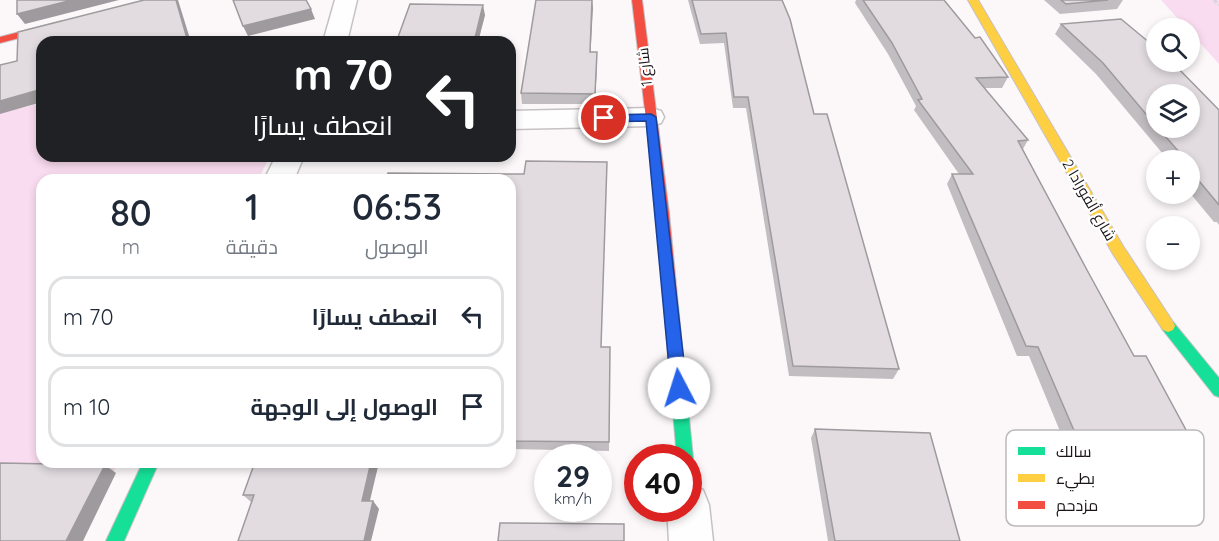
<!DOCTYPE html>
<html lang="ar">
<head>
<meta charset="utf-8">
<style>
	:root { --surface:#fff; --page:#f2f2f3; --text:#1f2937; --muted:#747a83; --line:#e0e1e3 }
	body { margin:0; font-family:Quicksand,Cairo,sans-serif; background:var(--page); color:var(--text); direction:rtl; height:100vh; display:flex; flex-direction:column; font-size:22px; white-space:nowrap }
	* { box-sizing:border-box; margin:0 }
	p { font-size:20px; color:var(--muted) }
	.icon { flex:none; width:33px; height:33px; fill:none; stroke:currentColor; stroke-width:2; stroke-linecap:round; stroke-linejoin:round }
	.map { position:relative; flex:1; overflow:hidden; direction:ltr }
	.details { position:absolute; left:36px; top:174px; width:480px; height:294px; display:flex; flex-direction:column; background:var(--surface); border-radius:18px; box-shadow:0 3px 9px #0003; direction:rtl }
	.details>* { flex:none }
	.hud { position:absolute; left:36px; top:36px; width:480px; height:126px; border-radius:18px; box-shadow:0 3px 9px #0003; direction:rtl; background:#202124; color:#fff; overflow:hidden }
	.buttons { position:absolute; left:1146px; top:18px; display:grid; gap:12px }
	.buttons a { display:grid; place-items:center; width:54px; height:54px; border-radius:50%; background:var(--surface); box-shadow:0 3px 9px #0003; font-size:30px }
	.speed { position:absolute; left:534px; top:444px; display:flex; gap:12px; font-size:30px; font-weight:700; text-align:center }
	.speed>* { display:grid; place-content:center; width:78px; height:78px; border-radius:50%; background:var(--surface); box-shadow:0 3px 9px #0003; line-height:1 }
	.speed small { font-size:15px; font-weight:400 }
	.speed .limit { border:9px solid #d22; background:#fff; color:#111 }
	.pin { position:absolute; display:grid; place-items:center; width:51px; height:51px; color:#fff; margin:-26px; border:3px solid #fff; border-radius:50%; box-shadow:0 2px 6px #0007 }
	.me { position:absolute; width:66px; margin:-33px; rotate:355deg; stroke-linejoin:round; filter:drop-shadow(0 0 4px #0008) }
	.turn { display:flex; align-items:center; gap:21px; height:126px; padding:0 24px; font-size:27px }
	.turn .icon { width:78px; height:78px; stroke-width:2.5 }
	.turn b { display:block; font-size:42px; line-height:51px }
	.eta { display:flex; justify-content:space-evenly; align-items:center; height:102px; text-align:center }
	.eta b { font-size:36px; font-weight:600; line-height:42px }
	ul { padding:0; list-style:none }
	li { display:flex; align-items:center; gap:18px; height:81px; margin:0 12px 9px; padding:0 12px; border:3px solid var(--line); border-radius:18px }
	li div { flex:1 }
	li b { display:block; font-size:22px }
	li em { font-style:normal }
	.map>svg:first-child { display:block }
	.green { fill:#fadcf0 }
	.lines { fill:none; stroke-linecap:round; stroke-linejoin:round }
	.street-casing { stroke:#c6c1c4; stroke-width:3 }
	.fast-casing { stroke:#c6c1c4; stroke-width:2 }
	.slow-casing { stroke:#c6c1c4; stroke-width:2 }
	.jam-casing { stroke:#c6c1c4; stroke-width:2 }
	.path { stroke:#d8d7d8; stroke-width:3; stroke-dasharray:4 2; stroke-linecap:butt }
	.street { fill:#fffefe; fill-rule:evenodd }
	.fast { fill:#16e098; fill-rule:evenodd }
	.slow { fill:#ffcf43; fill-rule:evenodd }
	.jam { fill:#f24e42; fill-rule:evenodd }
	.wall { fill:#c2bdc1; fill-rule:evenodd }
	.shaded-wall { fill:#9e9a9d }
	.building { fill:#e2dce0; stroke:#9e9a9d; stroke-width:1.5 }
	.route { fill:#2563eb; stroke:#184099; stroke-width:1.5 }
	.labels { text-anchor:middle; stroke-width:4.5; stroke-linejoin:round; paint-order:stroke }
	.street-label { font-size:15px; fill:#1c161a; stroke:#fff }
	.key { fill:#fff; stroke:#bbb9ba; stroke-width:1.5 }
	.key-label { font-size:16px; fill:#1c161a }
</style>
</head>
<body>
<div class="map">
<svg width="1219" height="541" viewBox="0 0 1219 541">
	<rect width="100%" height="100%" fill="#fcf8fa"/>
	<path class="green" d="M1161,0H1219V64Z
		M42,103V156H270L258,180H42V462H118L79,541H0V113Z"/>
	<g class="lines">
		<g class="street-casing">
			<path id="street" d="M335,0H357L347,42H323Z
				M651,108L661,111L664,117L661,123L651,126L510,129V111Z
				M276,156H304L294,180H264Z
				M688,484L703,490L709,505L713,541H669L667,508H688Z"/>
		</g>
		<g class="fast-casing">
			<path id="fast" d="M670,289L675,291L677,295L693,458L688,465V458H677L663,295L665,291Z
				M1168,320L1173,322L1219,378V397L1214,395L1163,330L1161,326L1163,322Z
				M143,462H159L124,541H106Z"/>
		</g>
		<g class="slow-casing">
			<path id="slow" d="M968,0H978L1123,246L1173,322L1175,326L1173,330L1168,332L1163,330L1113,254Z"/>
		</g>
		<g class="jam-casing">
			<path id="jam" d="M632,0H642L669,213L677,295L675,299H665L663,295L657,213Z
				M62,21L65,22V26L0,43V37Z"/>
		</g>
		<path class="path" d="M1214,0L1219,5"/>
		<use href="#street" class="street"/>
		<use href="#fast" class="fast"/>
		<use href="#slow" class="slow"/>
		<use href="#jam" class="jam"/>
	</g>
	<path class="wall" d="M592,0L590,52L597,62L595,104H522L521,93Z
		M688,0H782L814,114L899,369L893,379L789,376L746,108H733L724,43L700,44Z
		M856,0H863L1008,77L1002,88H985L1028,140L1023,149L1087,270L1134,356L1199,454L1186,462L1071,458L1029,356H1017L947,184L952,174H959L914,110L916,106L888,54L855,3Z
		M1044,0H1108H1107H1123L1117,9L1060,14Z
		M485,15L478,42H397V40Z
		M1061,24L1219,110V225L1217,222H1214L1190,193V160H1168L1096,74L1055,34ZM1156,94L1190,128H1156Z
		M524,174L601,347H610L609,451L510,449V256L511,246H510V180Z
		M815,429L960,541H828L811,438Z
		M255,462H379L369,501H373L379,509L251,502L243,495Z"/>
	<path class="shaded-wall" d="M72,0H119L25,24L17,14Z
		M176,0H178L191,42H188Z
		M592,0L593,8L590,62V52Z
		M483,5L485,15L478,42H474Z
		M311,9L315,19L248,36L243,26Z
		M597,52V62L595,104V94Z
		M42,89V102L0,114V101Z
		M371,462H379L368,509L362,501Z
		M105,465L116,473L83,541H66Z
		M373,501L379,509L371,541H364Z"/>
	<path class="building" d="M17,0H72L17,14Z
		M144,0H176L188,42H42V89L0,101V65L17,61L18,32Z
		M233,0H306L311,9L243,26Z
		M536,0H592L590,52H597L595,94L521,93Z
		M692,0H782L790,19L814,114H827L899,369L793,366L748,97H734L726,33L701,34Z
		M863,0H944L975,38L980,37L1008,77L976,78L1028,140L1018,141L1087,270L1134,356H1146L1199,454L1082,449L1038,347L1026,346L952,174H973L918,100L922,99L892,43Z
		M1061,0H1108L1066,4Z
		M410,4L483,5L474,42H406L407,40H397Z
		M1121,19L1156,48V62H1172L1219,110V205L1190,170V160H1181L1175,153H1180L1158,128H1190V94H1156V126L1103,63L1061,24Z
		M526,161L607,162L601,347H610L609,442L510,441V256L513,235H510V180H386L388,173L524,174Z
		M815,429L930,433L960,541H835Z
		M255,462H371L362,501H373L364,541H238L254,495H243Z
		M0,463L105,465L66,541H0Z
		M500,523L624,524V541H498Z"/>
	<path class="route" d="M651,114L656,117L687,388L685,393L679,395L674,393L671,388L646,121L604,122L598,118L604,115Z"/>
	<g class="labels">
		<g class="street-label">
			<text transform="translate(645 67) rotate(-96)" y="5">شارع 1</text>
			<text transform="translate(1089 200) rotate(60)" y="5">شارع ألفورادا 2</text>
		</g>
	</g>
	<rect x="1006" y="430" width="198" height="96" rx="9" class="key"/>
	<rect x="1018" y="447" width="27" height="8" fill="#16e098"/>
	<rect x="1018" y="474" width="27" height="8" fill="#ffcf43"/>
	<rect x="1018" y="501" width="27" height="8" fill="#f24e42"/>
	<g class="key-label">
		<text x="1056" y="457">سالك</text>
		<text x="1056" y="484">بطيء</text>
		<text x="1056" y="511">مزدحم</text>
	</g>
</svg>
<div class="buttons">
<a><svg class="icon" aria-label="search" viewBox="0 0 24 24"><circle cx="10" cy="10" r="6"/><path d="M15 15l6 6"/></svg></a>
<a><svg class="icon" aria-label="layers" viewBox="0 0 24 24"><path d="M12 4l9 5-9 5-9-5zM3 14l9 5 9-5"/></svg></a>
<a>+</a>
<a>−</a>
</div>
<div class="speed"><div>29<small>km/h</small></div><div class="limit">40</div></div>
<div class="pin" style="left:604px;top:118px;background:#d93025"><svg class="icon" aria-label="arrive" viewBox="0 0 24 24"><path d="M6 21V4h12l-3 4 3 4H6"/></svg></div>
<svg class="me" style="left:679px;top:388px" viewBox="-20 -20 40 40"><circle r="19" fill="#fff"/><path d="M0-13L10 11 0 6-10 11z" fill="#2563eb"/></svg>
<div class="hud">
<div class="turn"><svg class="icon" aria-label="left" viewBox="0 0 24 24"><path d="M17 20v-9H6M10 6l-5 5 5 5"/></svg><div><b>70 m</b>انعطف يسارًا</div></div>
</div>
<section class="details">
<div class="eta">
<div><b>06:53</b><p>الوصول</p></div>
<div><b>1</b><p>دقيقة</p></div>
<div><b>80</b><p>m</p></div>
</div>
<ul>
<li><svg class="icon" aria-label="left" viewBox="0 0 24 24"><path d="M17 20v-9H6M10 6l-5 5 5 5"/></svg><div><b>انعطف يسارًا</b></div><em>70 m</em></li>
<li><svg class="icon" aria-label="arrive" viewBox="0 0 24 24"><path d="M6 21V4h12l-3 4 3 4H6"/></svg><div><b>الوصول إلى الوجهة</b></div><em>10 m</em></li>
</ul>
</section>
</div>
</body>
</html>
